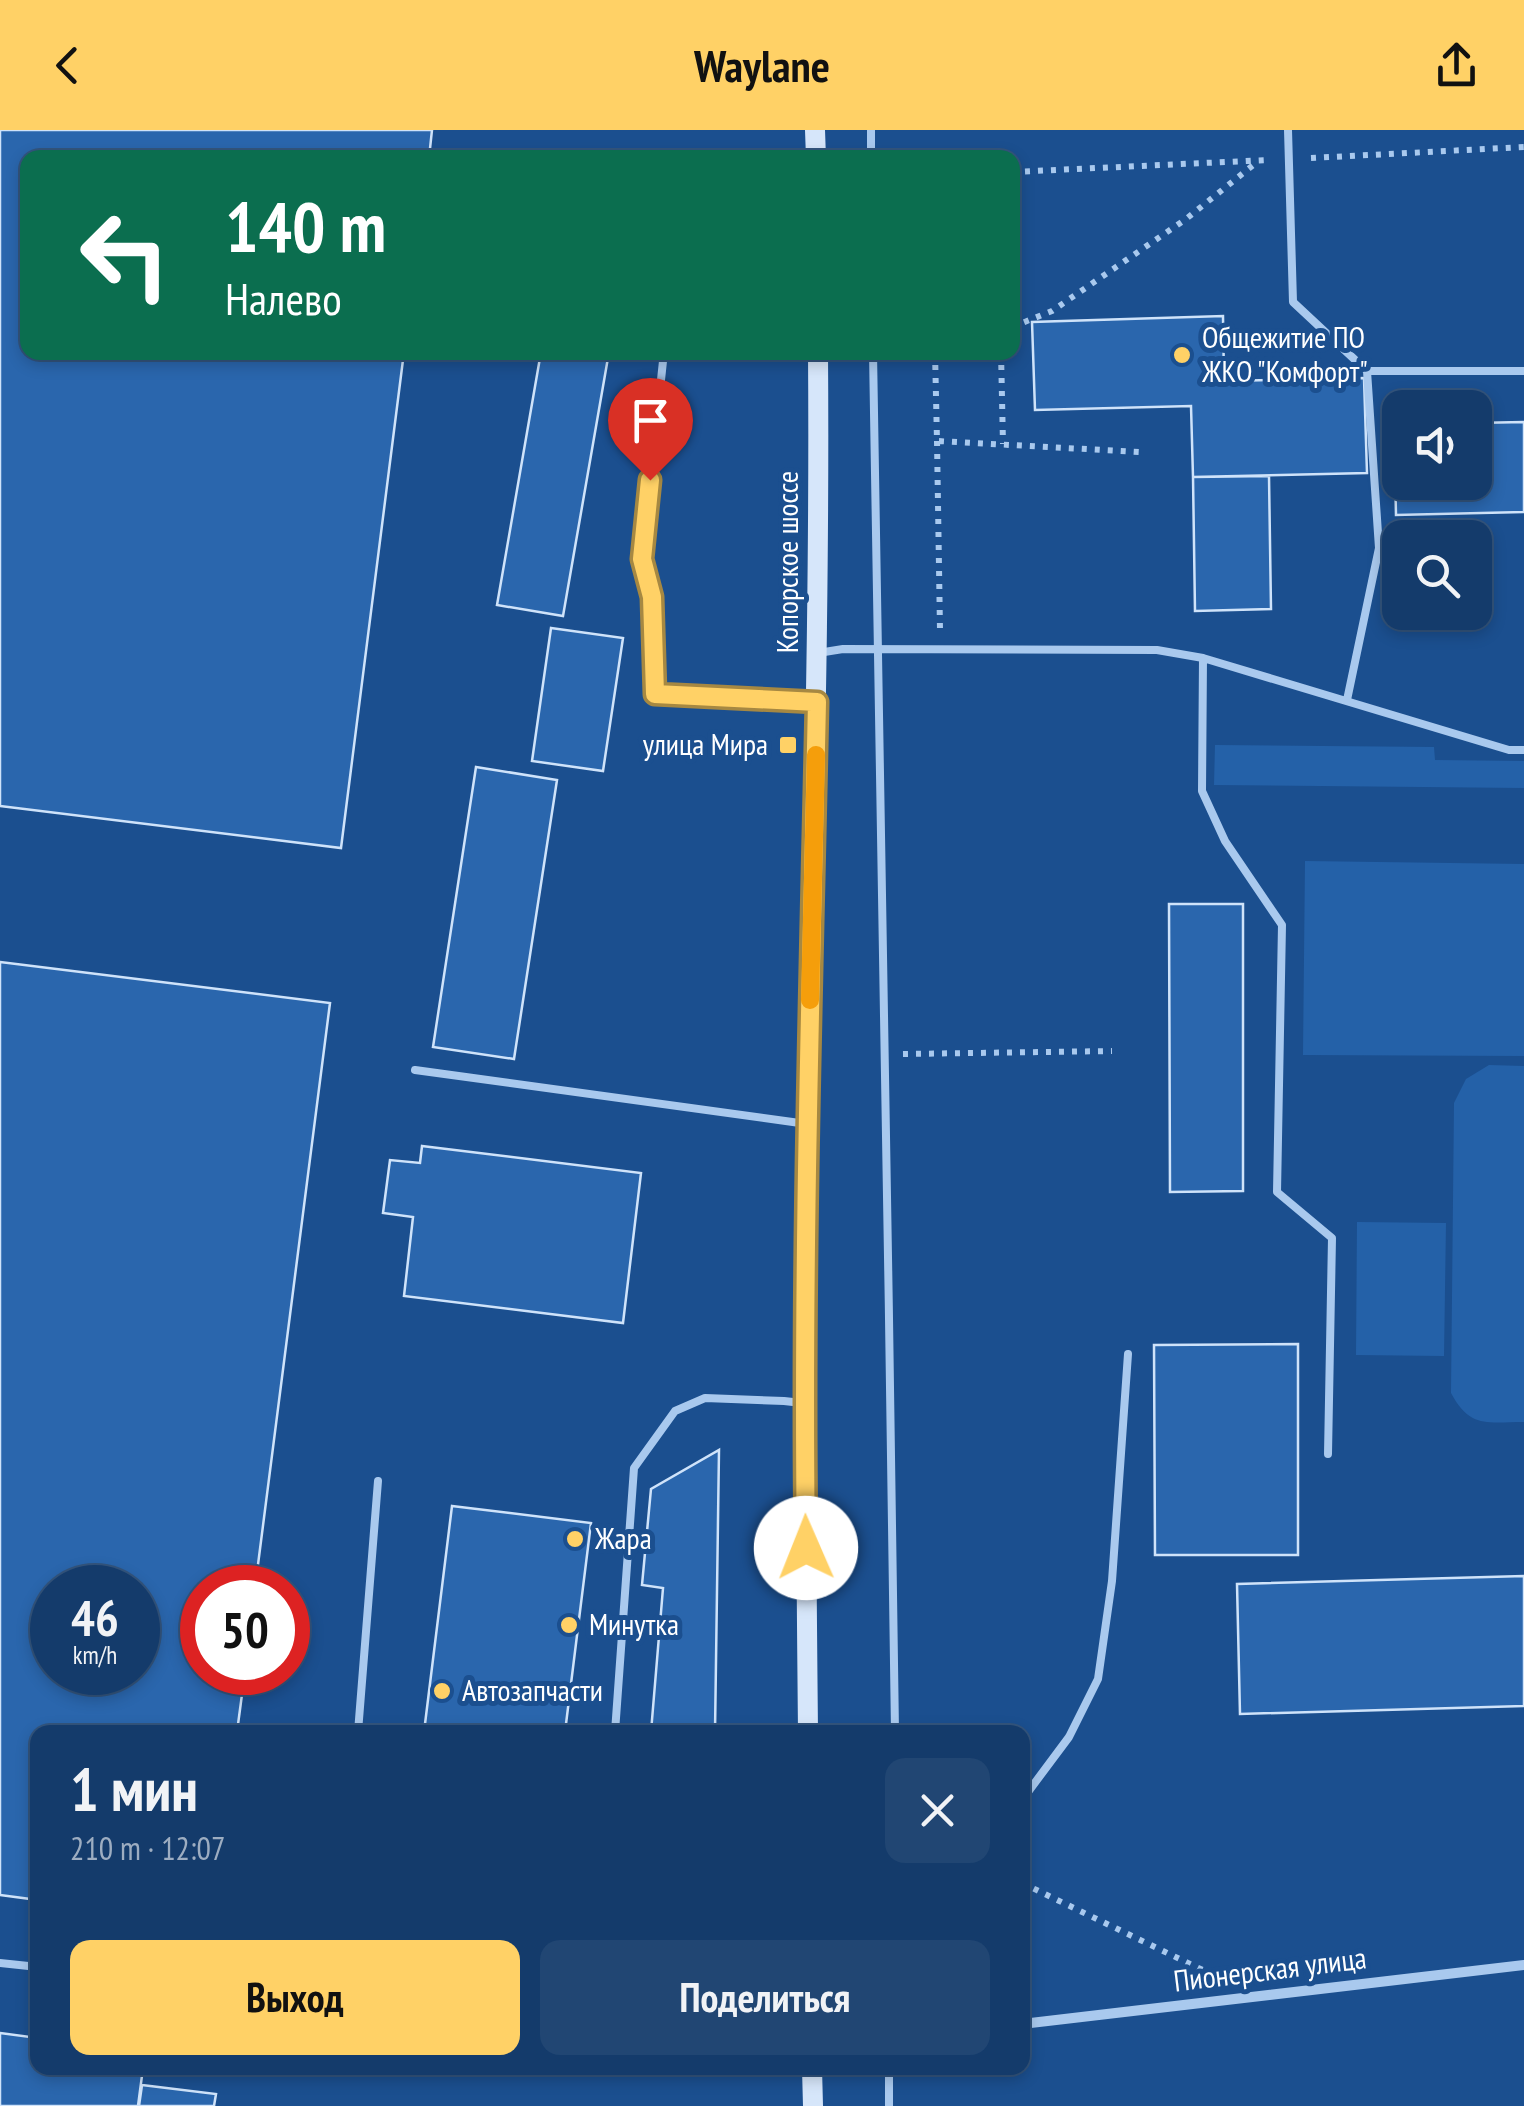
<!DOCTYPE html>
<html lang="ru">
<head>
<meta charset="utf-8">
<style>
	:root { --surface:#143b6b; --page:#214673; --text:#f1f3f6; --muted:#9dadc1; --line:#33557e; --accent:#ffd166 }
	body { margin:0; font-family:"PT Sans Narrow",sans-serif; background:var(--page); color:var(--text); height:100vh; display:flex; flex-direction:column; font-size:38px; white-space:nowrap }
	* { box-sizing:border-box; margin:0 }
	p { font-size:32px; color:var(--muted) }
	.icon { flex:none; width:55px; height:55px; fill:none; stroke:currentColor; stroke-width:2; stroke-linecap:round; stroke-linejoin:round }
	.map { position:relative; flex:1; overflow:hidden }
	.sheet { position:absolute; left:30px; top:1595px; width:1000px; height:350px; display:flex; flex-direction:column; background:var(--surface); border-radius:20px; box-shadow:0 5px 15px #0003,0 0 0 2px var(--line) }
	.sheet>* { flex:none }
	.banner { position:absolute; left:20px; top:20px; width:1000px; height:210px; border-radius:20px; box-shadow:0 5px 15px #0003,0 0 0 2px var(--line); background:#0b6e4f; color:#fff; overflow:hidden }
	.controls { position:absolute; left:1382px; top:260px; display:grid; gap:20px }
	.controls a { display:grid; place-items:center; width:110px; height:110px; border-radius:20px; background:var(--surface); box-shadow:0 5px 15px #0003,0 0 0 2px var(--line); font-size:50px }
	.speed { position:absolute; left:30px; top:1435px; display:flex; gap:20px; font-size:50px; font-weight:700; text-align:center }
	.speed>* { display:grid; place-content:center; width:130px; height:130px; border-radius:50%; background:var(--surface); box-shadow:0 5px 15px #0003,0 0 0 2px var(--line); line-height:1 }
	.speed small { font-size:25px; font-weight:400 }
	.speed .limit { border:15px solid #d22; background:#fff; color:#111 }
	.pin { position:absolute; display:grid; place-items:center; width:85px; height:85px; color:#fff; margin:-102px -42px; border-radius:50% 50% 50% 0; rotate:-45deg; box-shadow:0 0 10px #0007 }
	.pin .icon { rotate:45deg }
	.me { position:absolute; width:110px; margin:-55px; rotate:359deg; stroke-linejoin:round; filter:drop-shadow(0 0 8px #0008) }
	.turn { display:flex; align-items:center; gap:35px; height:210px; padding:0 40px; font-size:45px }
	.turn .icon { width:130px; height:130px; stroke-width:2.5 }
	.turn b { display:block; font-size:70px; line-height:85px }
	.round { display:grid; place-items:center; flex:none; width:105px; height:105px; border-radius:20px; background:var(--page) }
	.overview { display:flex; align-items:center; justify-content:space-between; height:170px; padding:0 40px }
	h1 { font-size:60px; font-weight:600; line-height:75px }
	.button { display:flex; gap:20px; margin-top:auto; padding:20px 40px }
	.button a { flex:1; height:115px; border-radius:20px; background:var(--accent); color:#111; font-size:40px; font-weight:600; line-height:115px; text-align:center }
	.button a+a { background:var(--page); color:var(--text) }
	header { display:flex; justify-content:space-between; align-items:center; height:130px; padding:0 40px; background:var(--accent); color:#111; font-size:45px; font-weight:600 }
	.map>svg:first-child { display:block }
	.green { fill:#2461a8 }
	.building { fill:#2a66ad; stroke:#cfe3fa; stroke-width:2.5; fill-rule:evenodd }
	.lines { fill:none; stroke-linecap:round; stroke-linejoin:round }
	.path { stroke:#a9c9ee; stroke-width:6; stroke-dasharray:5 8; stroke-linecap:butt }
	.lane { stroke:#a9c9ee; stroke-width:8 }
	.street { stroke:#a9c9ee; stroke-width:10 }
	.secondary { stroke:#d6e6fa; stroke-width:20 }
	.route-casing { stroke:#a68842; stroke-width:25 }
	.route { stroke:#ffd166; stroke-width:18 }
	.slow { stroke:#f59e0b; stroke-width:18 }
	.poi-dot { fill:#ffd166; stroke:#1b4f8f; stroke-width:4 }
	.labels { text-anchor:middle; stroke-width:10; stroke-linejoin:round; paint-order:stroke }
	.poi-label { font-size:30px; fill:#fff; stroke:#1b4f8f; text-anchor:start }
	.street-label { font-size:30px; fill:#fff; stroke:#1b4f8f }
</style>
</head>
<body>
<header><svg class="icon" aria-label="back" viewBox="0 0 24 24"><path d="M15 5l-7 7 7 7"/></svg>Waylane<svg class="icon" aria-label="share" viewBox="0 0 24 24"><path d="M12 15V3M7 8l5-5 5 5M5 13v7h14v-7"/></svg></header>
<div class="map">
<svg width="1524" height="1976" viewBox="0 0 1524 1976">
	<rect width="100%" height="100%" fill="#1b4f8f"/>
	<path class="green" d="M1215,615L1434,617L1435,630L1524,631V658L1214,655Z
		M1305,731L1524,734V926L1303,925Z
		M1489,935L1524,936V1292C1488,1292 1470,1299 1451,1263L1454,973L1466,949Z
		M1357,1092L1446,1093L1444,1226L1356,1225Z"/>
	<path class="building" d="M0,0H432L429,28H28V222H404L341,718L0,676Z
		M1223,186L1224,251L1364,248L1367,343L1193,347L1191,276L1035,280L1032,192Z
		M541,222H609L563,486L497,475Z
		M1524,292V382L1396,385L1394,295H1400V352H1475V293Z
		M1269,346L1271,479L1195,481L1193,347Z
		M551,498L623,508L603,641L532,631Z
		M476,637L557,650L514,929L433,917Z
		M1169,774H1243V1061L1170,1062Z
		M0,832L330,873L255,1458H202V1542H245L237,1602H38V1770L0,1765ZM52,1458H138V1542H52Z
		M422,1016L641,1043L623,1193L404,1166L413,1087L383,1083L390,1030L420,1033Z
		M1298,1214V1425H1155L1154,1215Z
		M719,1320L715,1602H651L663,1458L642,1455L651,1359Z
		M452,1376L591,1393L565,1602H424Z
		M1524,1446V1576L1240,1584L1237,1454Z
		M0,1903L38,1908V1938H143L138,1976H0Z
		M142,1955L216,1964L214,1976H139Z"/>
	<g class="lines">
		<path class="path" d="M1311,28L1524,17
			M1012,42L1268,30
			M1012,197L1052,181L1186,89L1257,32
			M935,222L937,311L1140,322
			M1001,222L1003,314
			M937,311L940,500
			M903,924L1112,921
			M1022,1753L1215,1846"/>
		<path class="lane" d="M871,0V28
			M1288,0L1293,172L1367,241H1524
			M873,222C876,683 891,1142 895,1602
			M663,231L642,429L653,467L655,565L812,571
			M818,523L843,519L1157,520L1203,528L1509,620H1524
			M1203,528L1202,661L1225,711L1282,795L1277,1062L1332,1108L1328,1324
			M1347,570L1379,418L1367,241
			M415,940L807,994
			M358,1602L378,1351
			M615,1602L634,1338L675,1281L705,1268L784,1271L802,1273
			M1022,1670L1069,1607L1098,1549L1112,1451L1128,1224
			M0,1833L38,1837
			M889,1976V1938"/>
		<path class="street" d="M1022,1894L1524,1835"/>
		<path class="secondary" d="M815,0L816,28
			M808,1602C806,1399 804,1195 808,992C812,735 820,479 818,222
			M812,1938L813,1976"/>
	</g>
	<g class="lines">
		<g class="route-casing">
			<path id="route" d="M650,350L642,429L652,467L655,564L817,572C811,854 802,1136 806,1418"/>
		</g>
		<use href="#route" class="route"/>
		<path class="slow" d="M810,870L816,625"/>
	</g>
	<g class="poi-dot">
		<circle cx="1182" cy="225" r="10"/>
		<rect x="778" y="605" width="20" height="20" rx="5"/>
		<circle cx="575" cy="1409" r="10"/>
		<circle cx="569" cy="1495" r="10"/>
		<circle cx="442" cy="1561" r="10"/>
	</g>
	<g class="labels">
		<g class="poi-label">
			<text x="1202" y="218">Общежитие ПО<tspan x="1202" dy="34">ЖКО "Комфорт"</tspan></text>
			<text x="768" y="625" text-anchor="end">улица Мира</text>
			<text x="595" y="1419">Жара</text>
			<text x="589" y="1505">Минутка</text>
			<text x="462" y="1571">Автозапчасти</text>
		</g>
		<g class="street-label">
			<text transform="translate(788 432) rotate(-90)" y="10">Копорское шоссе</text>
			<text transform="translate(1270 1840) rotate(-7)" y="10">Пионерская улица</text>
		</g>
	</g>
</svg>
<div class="controls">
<a><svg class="icon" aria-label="sound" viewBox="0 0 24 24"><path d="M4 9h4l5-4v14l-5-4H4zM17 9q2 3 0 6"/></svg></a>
<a><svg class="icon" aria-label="search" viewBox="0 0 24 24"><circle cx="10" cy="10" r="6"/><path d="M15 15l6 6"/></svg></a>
</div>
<div class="speed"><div>46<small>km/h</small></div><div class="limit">50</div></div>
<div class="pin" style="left:650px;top:350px;background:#d93025"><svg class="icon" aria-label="arrive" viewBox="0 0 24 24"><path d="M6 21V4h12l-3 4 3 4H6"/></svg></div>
<svg class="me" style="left:806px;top:1418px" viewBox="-20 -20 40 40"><circle r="19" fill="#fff"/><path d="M0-13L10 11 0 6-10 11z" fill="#ffd166"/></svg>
<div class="banner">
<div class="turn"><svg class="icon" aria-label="left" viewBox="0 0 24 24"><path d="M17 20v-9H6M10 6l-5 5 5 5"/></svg><div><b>140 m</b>Налево</div></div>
</div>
<section class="sheet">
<div class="overview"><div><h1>1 мин</h1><p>210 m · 12:07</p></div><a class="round"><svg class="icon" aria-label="close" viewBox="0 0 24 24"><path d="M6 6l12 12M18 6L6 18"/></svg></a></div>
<div class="button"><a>Выход</a><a>Поделиться</a></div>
</section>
</div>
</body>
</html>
